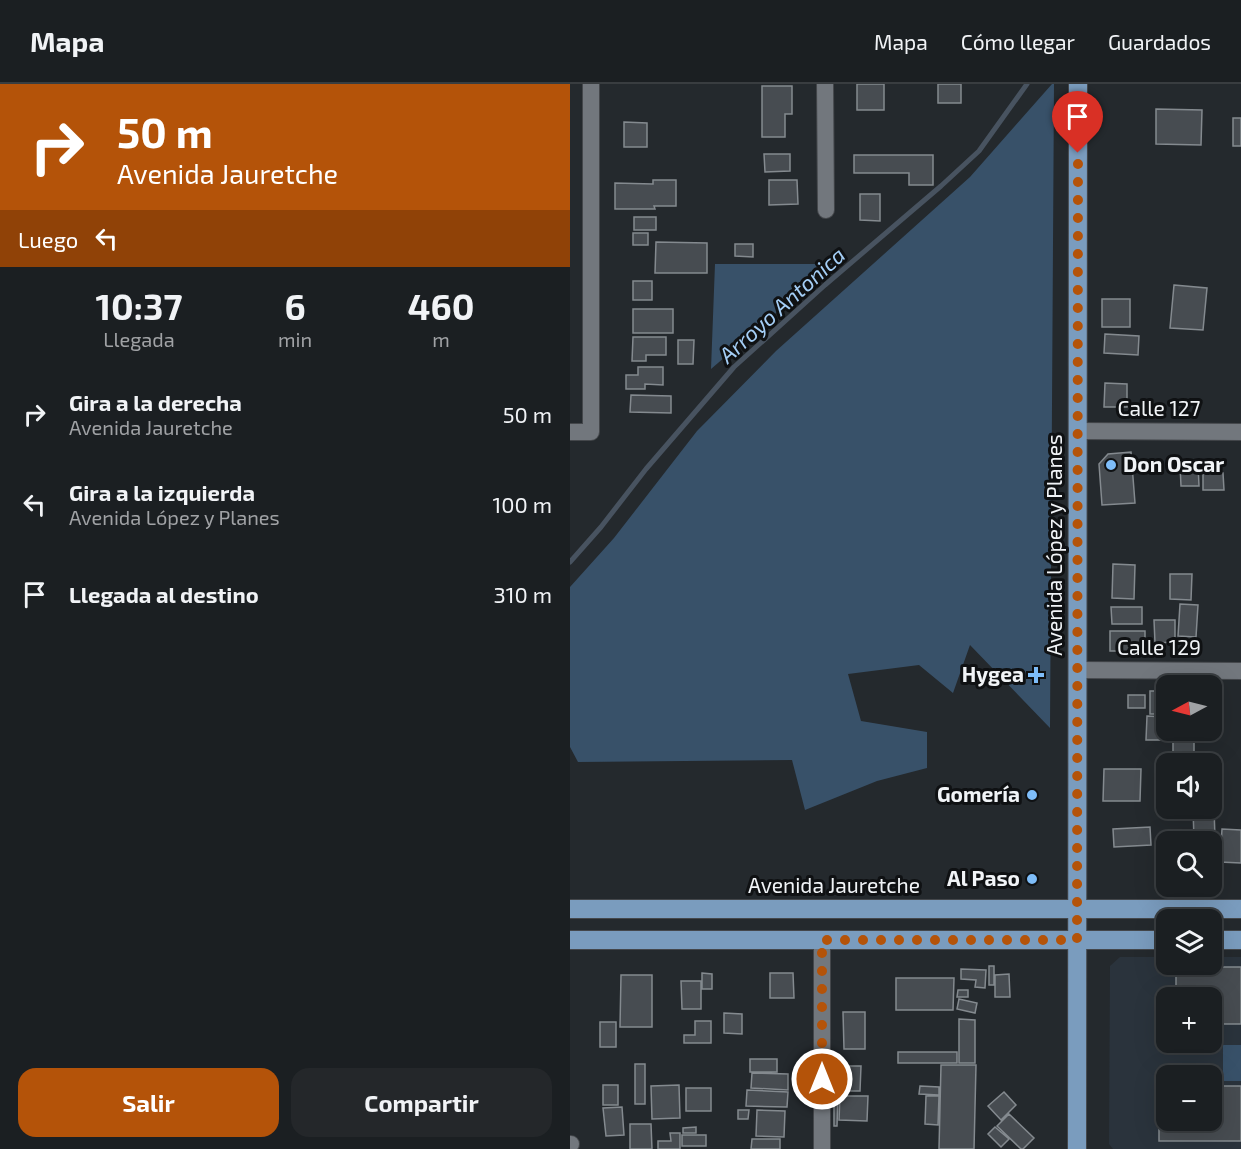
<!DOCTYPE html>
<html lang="es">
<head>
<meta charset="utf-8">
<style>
	:root { --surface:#1b1f22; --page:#24272a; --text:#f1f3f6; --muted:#a0a2a5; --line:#393d40; --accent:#b45309 }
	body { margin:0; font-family:"Exo 2",sans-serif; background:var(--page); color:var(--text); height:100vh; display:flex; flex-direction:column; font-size:22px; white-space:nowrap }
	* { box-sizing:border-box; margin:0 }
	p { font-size:20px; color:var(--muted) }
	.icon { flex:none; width:33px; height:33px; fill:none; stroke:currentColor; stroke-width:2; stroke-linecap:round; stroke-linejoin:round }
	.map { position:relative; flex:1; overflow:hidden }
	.details { display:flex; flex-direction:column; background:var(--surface); width:570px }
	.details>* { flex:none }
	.hud { background:#b45309; color:#fff; overflow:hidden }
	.needle { width:39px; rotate:263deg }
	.controls { position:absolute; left:586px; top:591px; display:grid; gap:12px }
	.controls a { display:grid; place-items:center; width:66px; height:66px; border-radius:12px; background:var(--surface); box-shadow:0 6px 24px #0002,0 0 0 2px var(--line); font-size:30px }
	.pin { position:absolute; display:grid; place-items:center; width:51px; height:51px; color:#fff; margin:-62px -26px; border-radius:50% 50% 50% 0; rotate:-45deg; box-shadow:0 0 6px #0007 }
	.pin .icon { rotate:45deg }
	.me { position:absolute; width:66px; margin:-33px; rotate:0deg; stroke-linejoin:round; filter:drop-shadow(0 0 4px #0008) }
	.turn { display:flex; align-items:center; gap:21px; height:126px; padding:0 18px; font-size:27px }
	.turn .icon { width:78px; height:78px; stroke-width:2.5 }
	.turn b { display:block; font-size:42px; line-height:51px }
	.then { display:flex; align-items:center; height:57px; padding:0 18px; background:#0003; gap:12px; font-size:22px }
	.eta { display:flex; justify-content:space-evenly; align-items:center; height:102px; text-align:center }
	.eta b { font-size:36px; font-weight:700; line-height:42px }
	.cta { display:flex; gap:12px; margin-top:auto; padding:12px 18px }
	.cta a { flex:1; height:69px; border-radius:18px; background:var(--accent); color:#fff; font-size:24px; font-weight:700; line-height:69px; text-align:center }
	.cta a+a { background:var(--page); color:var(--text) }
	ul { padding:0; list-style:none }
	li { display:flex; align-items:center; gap:18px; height:90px; padding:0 18px }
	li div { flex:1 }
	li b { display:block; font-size:22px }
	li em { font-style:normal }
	header { display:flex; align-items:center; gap:36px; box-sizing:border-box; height:84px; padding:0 30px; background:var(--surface); border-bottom:2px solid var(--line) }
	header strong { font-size:28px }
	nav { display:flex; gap:33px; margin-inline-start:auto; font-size:21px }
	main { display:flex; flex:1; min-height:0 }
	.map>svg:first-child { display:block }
	.built { fill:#2a333c; fill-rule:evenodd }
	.green { fill:#385169 }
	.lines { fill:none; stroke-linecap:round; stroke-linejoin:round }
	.stream { stroke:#485360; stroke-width:5 }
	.building { fill:#474c51; stroke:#848a8f; stroke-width:1.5 }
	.minor-casing { stroke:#44474b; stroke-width:18 }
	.major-casing { stroke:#44474b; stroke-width:20 }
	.minor { stroke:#72777d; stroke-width:16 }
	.major { stroke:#7a9cbe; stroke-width:18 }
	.route { stroke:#b45309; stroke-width:10; stroke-dasharray:0 18 }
	.poi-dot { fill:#7ebdf9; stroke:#0f1113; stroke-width:2 }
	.labels { text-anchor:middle; stroke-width:6; stroke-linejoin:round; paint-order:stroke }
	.street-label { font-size:21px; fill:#f1f4f7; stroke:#0f1113 }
	.poi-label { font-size:21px; font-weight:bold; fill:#f1f4f7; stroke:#0f1113; text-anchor:end }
	.water-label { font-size:22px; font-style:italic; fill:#a4cef6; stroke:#0f1113 }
</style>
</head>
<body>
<header>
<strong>Mapa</strong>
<nav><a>Mapa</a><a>Cómo llegar</a><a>Guardados</a></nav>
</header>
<main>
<section class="details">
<div class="hud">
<div class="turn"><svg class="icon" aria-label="right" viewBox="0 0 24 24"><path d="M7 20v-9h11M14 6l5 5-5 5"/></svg><div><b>50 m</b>Avenida Jauretche</div></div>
<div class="then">Luego<svg class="icon" aria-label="left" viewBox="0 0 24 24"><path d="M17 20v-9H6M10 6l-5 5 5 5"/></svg></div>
</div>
<div class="eta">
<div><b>10:37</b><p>Llegada</p></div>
<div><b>6</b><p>min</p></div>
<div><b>460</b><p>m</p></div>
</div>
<ul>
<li><svg class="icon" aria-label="right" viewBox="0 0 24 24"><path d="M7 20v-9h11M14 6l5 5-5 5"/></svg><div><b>Gira a la derecha</b><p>Avenida Jauretche</p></div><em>50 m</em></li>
<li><svg class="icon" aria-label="left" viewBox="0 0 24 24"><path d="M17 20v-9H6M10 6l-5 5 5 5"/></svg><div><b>Gira a la izquierda</b><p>Avenida López y Planes</p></div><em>100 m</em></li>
<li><svg class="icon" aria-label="arrive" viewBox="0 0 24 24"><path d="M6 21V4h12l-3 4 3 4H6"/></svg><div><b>Llegada al destino</b></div><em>310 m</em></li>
</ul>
<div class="cta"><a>Salir</a><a>Compartir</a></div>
</section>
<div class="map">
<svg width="671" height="1065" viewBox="0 0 671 1065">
	<rect width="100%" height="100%" fill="#24292d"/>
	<path class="built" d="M550,873H597V880H642V873H671V1065H543L539,1060L540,882ZM597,914H642V958H597ZM597,992H642V1036H597Z"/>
	<path class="green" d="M482,0H484L480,644L400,561L383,609L349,581L278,590L291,637L357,648V684L307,697L235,726L222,676L8,678L0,663V503L44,454L127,347L206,267L400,93Z
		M145,180H263L141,285Z
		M653,961H671V997H653Z"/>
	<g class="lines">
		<path class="stream" d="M0,478L31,443L76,385L164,283L255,201L371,102L409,67L457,0"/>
	</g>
	<path class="building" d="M287,0H314V26H287Z
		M368,0H391V19H368Z
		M192,2H222V30H215V53H192Z
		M586,25L632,26L631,61L586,60Z
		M663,34H671V62H663Z
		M54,38L77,39V63H54Z
		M194,70H220V87L195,88Z
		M284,71H363V101H339V89H284Z
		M83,96H106V122H84L85,125H45V99L83,100Z
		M199,96H227L228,120L199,121Z
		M290,110H310V137L290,136Z
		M64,133H86V146H64Z
		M63,149H78V161H63Z
		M86,158L137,159V189H85Z
		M165,160H183V173L165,172Z
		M63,197H82V216H63Z
		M604,201L637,204L633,246L600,244Z
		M532,215H560V243H532Z
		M63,225H103V249H63Z
		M535,250L569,252L568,271L534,269Z
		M63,253H96V271H76V277H62Z
		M108,256H124L123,280H108Z
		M68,283H93V301L75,300V305H56V291H68Z
		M535,299L557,300V323H534Z
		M61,311L101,312V329L60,328Z
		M561,368L565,419L532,421L529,380L538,370Z
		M628,380L629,402H611L610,381Z
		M633,389H653L654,406H633Z
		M543,480L565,481L564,515L542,514Z
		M600,490H622L621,516L600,515Z
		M610,520L628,521L626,553L608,552Z
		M541,523H572V540H542Z
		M584,536H605V558L585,559Z
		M540,547H575V567H540Z
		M580,607H597V630H580Z
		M558,611H575V624H558Z
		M577,632L596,633L595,656H576Z
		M603,646H624V680H603Z
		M534,685H571L570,717H533Z
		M644,724L645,754L624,755L623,725Z
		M580,743L581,761L544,763L543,745Z
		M652,745L671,746V779L650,778Z
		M419,882H424V901H419Z
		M606,883H671V940H642V914H606Z
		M391,885L416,886L415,904L405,903L406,896L391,895Z
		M132,889L142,890V905H132Z
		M200,889H223L224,914H200Z
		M439,890L440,913H425V891Z
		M51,891H82V943H50Z
		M326,894H384L383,926H326Z
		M111,897H131V925H112Z
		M388,906H398V913H387Z
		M389,915L407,919L405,929L387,925Z
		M273,928H295V965H274Z
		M154,929L172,930V950L154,949Z
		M389,935L405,936V979H389Z
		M125,937H141V959H114V951H125Z
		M30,938H46V963H30Z
		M328,968H387V979H328Z
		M180,975H207V988H180Z
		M65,980H75V1020H65Z
		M371,981H406L404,1065H369Z
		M278,982H291L290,1007H278Z
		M182,989L218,990V1006L181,1004Z
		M33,1001H48V1021H33Z
		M109,1001L110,1034L82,1035L81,1002Z
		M350,1002L369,1003V1011L349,1010Z
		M589,1002H597V1036H642V1002H671V1057H589Z
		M116,1004H141V1027H116Z
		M177,1006L218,1008L217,1023L176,1022Z
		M434,1008L446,1021L431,1036L418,1022Z
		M264,1009H268L267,1042H264Z
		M270,1012H298L297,1037L269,1036Z
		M356,1012H369L368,1041L355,1040Z
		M52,1023L54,1051L36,1052L33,1024Z
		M168,1026H179L178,1035H168Z
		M187,1026L215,1027L214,1053L186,1052Z
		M439,1030L464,1054L453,1065H451L427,1042Z
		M60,1040H81L82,1065H60Z
		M126,1043V1049H113V1044Z
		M425,1043L439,1055L431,1063L418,1050Z
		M100,1049H110V1065H88V1057H101Z
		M112,1051H136V1062H112Z
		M182,1055H210V1065H181Z"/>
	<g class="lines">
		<g class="minor-casing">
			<path id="minor" d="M255,0L256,126
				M507,347L671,348
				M0,348H21V0
				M507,586L671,587
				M252,856V1065
				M0,1061L1,1060"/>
		</g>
		<g class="major-casing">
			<path id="major" d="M0,825H671
				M0,856H597
				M642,856H671
				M507,1065L508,0"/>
		</g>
		<use href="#minor" class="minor"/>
		<use href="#major" class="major"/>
	</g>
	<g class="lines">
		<path class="route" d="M252,995V856H507L508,69"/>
	</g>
	<g class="poi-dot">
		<circle cx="541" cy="381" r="6"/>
		<path d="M463 582h6v6h6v6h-6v6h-6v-6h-6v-6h6z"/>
		<circle cx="462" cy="711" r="6"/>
		<circle cx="462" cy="795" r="6"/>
	</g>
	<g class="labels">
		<g class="street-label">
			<text x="589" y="332">Calle 127</text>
			<text transform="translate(485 461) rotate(-90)" y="7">Avenida López y Planes</text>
			<text x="589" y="571">Calle 129</text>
			<text x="264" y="809">Avenida Jauretche</text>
		</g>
		<g class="poi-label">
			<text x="553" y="388" text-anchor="start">Don Oscar</text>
			<text x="454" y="598">Hygea</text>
			<text x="450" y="718">Gomería</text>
			<text x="450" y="802">Al Paso</text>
		</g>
		<g class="water-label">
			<text transform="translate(212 221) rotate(-42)" y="8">Arroyo Antonica</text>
		</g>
	</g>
</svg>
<div class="controls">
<a><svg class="needle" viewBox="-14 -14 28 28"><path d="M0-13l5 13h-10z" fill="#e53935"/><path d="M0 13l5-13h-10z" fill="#a0a2a5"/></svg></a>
<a><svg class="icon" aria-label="sound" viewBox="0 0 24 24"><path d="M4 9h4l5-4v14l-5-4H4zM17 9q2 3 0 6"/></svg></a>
<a><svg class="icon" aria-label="search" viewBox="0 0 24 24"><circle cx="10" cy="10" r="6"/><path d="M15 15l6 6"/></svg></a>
<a><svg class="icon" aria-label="layers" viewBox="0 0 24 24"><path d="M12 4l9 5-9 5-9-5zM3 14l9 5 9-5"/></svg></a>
<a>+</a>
<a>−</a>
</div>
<div class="pin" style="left:508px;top:69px;background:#d93025"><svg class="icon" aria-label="arrive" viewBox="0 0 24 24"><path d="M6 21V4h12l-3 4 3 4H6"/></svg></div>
<svg class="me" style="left:252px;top:995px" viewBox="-20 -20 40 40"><circle r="17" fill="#b45309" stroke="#fff" stroke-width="3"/><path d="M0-11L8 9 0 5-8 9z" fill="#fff"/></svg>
</div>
</main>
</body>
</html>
